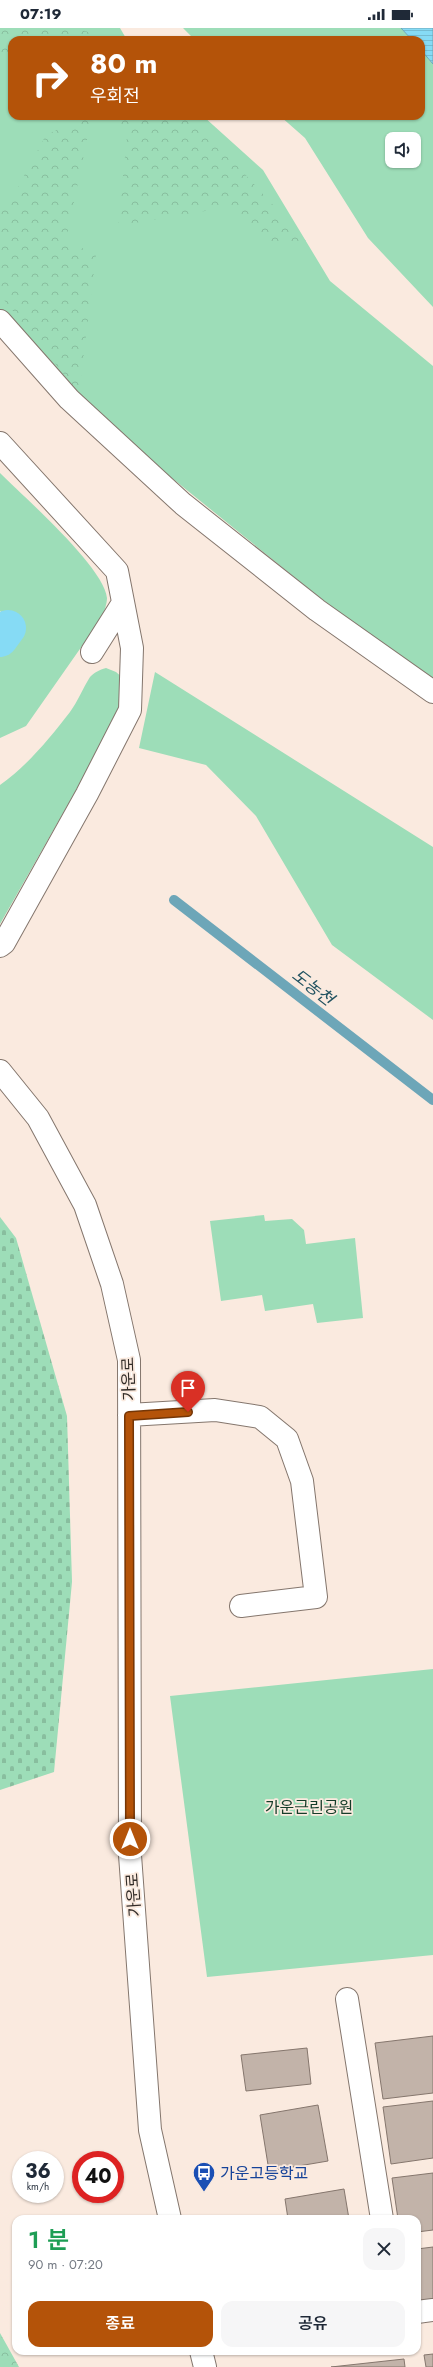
<!DOCTYPE html>
<html lang="ko">
<head>
<meta charset="utf-8">
<style>
	:root { --surface:#fff; --page:#f6f6f7; --text:#1f2937; --muted:#747a83; --accent:#b45309 }
	body { margin:0; font-family:Jost,"Noto Sans KR",sans-serif; background:var(--page); color:var(--text); height:100vh; display:flex; flex-direction:column; font-size:15px; white-space:nowrap }
	* { box-sizing:border-box; margin:0 }
	p { font-size:13px; color:var(--muted) }
	.icon { flex:none; width:22px; height:22px; fill:none; stroke:currentColor; stroke-width:2; stroke-linecap:round; stroke-linejoin:round }
	.map { position:relative; flex:1; overflow:hidden }
	.panel { position:absolute; left:12px; top:2187px; width:409px; height:140px; display:flex; flex-direction:column; background:var(--surface); border-radius:12px; box-shadow:0 1px 3px #0004 }
	.panel>* { flex:none }
	.guide { position:absolute; left:8px; top:8px; width:417px; height:84px; border-radius:12px; box-shadow:0 1px 3px #0004; background:#b45309; color:#fff; overflow:hidden }
	.buttons { position:absolute; left:385px; top:104px; display:grid; gap:8px }
	.buttons a { display:grid; place-items:center; width:36px; height:36px; border-radius:8px; background:var(--surface); box-shadow:0 1px 3px #0004; font-size:20px }
	.speed { position:absolute; left:12px; top:2123px; display:flex; gap:8px; font-size:20px; font-weight:700; text-align:center }
	.speed>* { display:grid; place-content:center; width:52px; height:52px; border-radius:50%; background:var(--surface); box-shadow:0 1px 3px #0004; line-height:1 }
	.speed small { font-size:10px; font-weight:400 }
	.speed .limit { border:6px solid #d22; background:#fff; color:#111 }
	.pin { position:absolute; display:grid; place-items:center; width:34px; height:34px; color:#fff; margin:-41px -17px; border-radius:50% 50% 50% 0; rotate:-45deg; box-shadow:0 0 4px #0007 }
	.pin .icon { rotate:45deg }
	.me { position:absolute; width:44px; margin:-22px; rotate:0deg; stroke-linejoin:round; filter:drop-shadow(0 0 3px #0008) }
	.turn { display:flex; align-items:center; gap:14px; height:84px; padding:0 16px; font-size:18px }
	.turn .icon { width:52px; height:52px; stroke-width:2.5 }
	.turn b { display:block; font-size:28px; line-height:34px }
	.round { display:grid; place-items:center; flex:none; width:42px; height:42px; border-radius:12px; background:var(--page) }
	.headline { display:flex; align-items:center; justify-content:space-between; height:68px; padding:0 16px }
	h1 { font-size:24px; font-weight:600; line-height:30px; color:#1e9e55 }
	.action { display:flex; gap:8px; margin-top:auto; padding:8px 16px }
	.action a { flex:1; height:46px; border-radius:12px; background:var(--accent); color:#fff; font-size:16px; font-weight:600; line-height:46px; text-align:center }
	.action a+a { background:var(--page); color:var(--text) }
	.status { display:flex; justify-content:space-between; align-items:center; height:28px; padding:0 20px; background:var(--surface); direction:ltr }
	.status svg { height:11px; fill:currentColor }
	.map>svg:first-child { display:block }
	.green { fill:#9dddb8; fill-rule:evenodd }
	.forest { fill:url(#forest-crowns) }
	.cemetery { fill:url(#cemetery-stones) }
	.water { fill:url(#water-rules); stroke:#6da6b8 }
	.lines { fill:none; stroke-linecap:round; stroke-linejoin:round }
	.stream { stroke:#6da6b8; stroke-width:10 }
	.canal { stroke:#86dbf5; stroke-width:36 }
	.building { fill:#c2b3a9; stroke:#85766d }
	.minor-casing { stroke:#84766d; stroke-width:24 }
	.minor { stroke:#fff; stroke-width:22 }
	.route-casing { stroke:#753606; stroke-width:10 }
	.route { stroke:#b45309; stroke-width:7 }
	.labels { text-anchor:middle; stroke-width:3.5; stroke-linejoin:round; paint-order:stroke }
	.street-label { font-size:16px; fill:#322c28; stroke:#faeadf }
	.park-label { font-size:16px; fill:#153d29; stroke:#faeadf }
	.transit-label { font-size:16px; fill:#164399; stroke:#faeadf; text-anchor:start }
	.water-label { font-size:17px; font-style:italic; fill:#215260; stroke:#faeadf }
</style>
</head>
<body>
<div class="status"><b>07:19</b><svg viewBox="0 0 49 12"><path d="M0 12V9h3v3zM5 12V6h3v6zM10 12V3h3v9zM15 12V0h3v12zM26 1h20v11H26zM47 4h2v5h-2z"/></svg></div>
<div class="map">
<svg width="433" height="2339" viewBox="0 0 433 2339">
	<defs>
		<pattern id="forest-crowns" width="20" height="18" patternUnits="userSpaceOnUse"><rect width="20" height="18" fill="#9dddb8"/><path d="M2 6a3 3 0 1 1 6 0M12 15a3 3 0 1 1 6 0" fill="none" stroke="#88be9e"/></pattern>
		<pattern id="cemetery-stones" width="16" height="16" patternUnits="userSpaceOnUse"><rect width="16" height="16" fill="#9dddb8"/><path d="M2 7V4a2 2 0 0 1 4 0v3zM10 15v-3a2 2 0 0 1 4 0v3z" fill="#88be9e"/></pattern>
		<pattern id="water-rules" width="6" height="5" patternUnits="userSpaceOnUse"><rect width="6" height="5" fill="#86dbf5"/><path d="M0 2.5h6" fill="none" stroke="#74bcd2"/></pattern>
	</defs>
	<rect width="100%" height="100%" fill="#faeadf"/>
	<path class="green" d="M0,0H120L127,12H12V88H203L263,142L330,253L433,338V656L314,565L120,408L0,281Z
		M183,0H401L412,12H195Z
		M421,22L433,36V279L368,210L305,110L280,88H421ZM392,111H414V133H392Z
		M0,445C24,469 104,539 107,570C107,576 104,583 103,588L26,698L0,710V624L18,602L12,591L0,583Z
		M106,640L116,644L124,651L116,692L0,896V757C27,738 50,710 70,684C78,673 83,660 90,649C95,644 99,642 106,640Z
		M155,644L433,819V992L332,917L256,788L206,737L139,720Z
		M264,1187L265,1193L292,1191L304,1202L306,1216L355,1210L363,1290L317,1295L313,1276L265,1283L262,1267L221,1273L210,1193Z
		M433,1641V1927L207,1949L170,1668Z"/>
	<path class="forest" d="M0,0H77L110,12H12V34L0,29Z
		M87,88H92L66,212L96,227L79,365L0,267V175L7,179L46,107Z
		M112,88H192L306,213L268,214L228,179L118,198L127,108Z
		M0,2305L19,2339H0Z"/>
	<path class="cemetery" d="M0,1189L16,1210L67,1388L72,1554L54,1744L0,1762Z"/>
	<path class="water" d="M401,0H433V36L421,22V12H412Z"/>
	<g class="lines">
		<path class="stream" d="M174,872L433,1072"/>
		<path class="canal" d="M0,611L8,600"/>
	</g>
	<path class="building" d="M433,2008V2065L383,2071L375,2015Z
		M307,2020L311,2056L246,2063L241,2027Z
		M433,2073V2130L391,2136L383,2079Z
		M318,2077L328,2133L269,2143L260,2087Z
		M433,2145V2202L417,2204V2191H398L392,2150Z
		M344,2161L349,2191H288L285,2171Z
		M433,2219V2271L417,2273V2221Z
		M433,2326V2339H426L424,2327Z
		M404,2331L405,2339H331Z"/>
	<g class="lines">
		<g class="minor-casing">
			<path id="minor" d="M0,293L69,371L183,476L317,582L433,664
				M0,415L117,543L132,620L130,682L87,766L4,915L0,918
				M92,624L123,575
				M0,1043L38,1090L85,1177L112,1256L129,1332L130,1827L150,2102L170,2191
				M129,1387L215,1382L260,1389L287,1411L302,1453L316,1569L241,1578
				M347,1971L382,2191
				M417,2284L433,2282
				M201,2323L205,2339"/>
		</g>
		<use href="#minor" class="minor"/>
	</g>
	<g class="lines">
		<g class="route-casing">
			<path id="route" d="M130,1811L129,1388L188,1384"/>
		</g>
		<use href="#route" class="route"/>
	</g>
	<defs>
		<g id="bus-pin" transform="scale(1.15)"><path d="M0 17L-7.5 6A9.5 9.5 0 1 1 7.5 6Z" fill="#1a4fb4" stroke="#faeadf"/><path d="M-5-6H5V4H4V6H2V4H-2V6H-4V4H-5ZM-3.5-4V0h7V-4ZM-3.5 1.2v1.5H-2V1.2ZM2 1.2v1.5H3.5V1.2Z" fill="#fff"/></g>
	</defs>
	<g fill-rule="evenodd">
		<use href="#bus-pin" x="204" y="2145"/>
	</g>
	<g class="labels">
		<g class="street-label">
			<text transform="translate(128 1351) rotate(-92)" y="6">가운로</text>
			<text transform="translate(133 1867) rotate(-94)" y="6">가운로</text>
		</g>
		<g class="park-label">
			<text x="309" y="1785">가운근린공원</text>
		</g>
		<g class="transit-label">
			<text x="220" y="2151">가운고등학교</text>
		</g>
		<g class="water-label">
			<text transform="translate(313 959) rotate(38)" y="6">도농천</text>
		</g>
	</g>
</svg>
<div class="buttons">
<a><svg class="icon" aria-label="sound" viewBox="0 0 24 24"><path d="M4 9h4l5-4v14l-5-4H4zM17 9q2 3 0 6"/></svg></a>
</div>
<div class="speed"><div>36<small>km/h</small></div><div class="limit">40</div></div>
<div class="pin" style="left:188px;top:1384px;background:#d93025"><svg class="icon" aria-label="arrive" viewBox="0 0 24 24"><path d="M6 21V4h12l-3 4 3 4H6"/></svg></div>
<svg class="me" style="left:130px;top:1811px" viewBox="-20 -20 40 40"><circle r="17" fill="#b45309" stroke="#fff" stroke-width="3"/><path d="M0-11L8 9 0 5-8 9z" fill="#fff"/></svg>
<div class="guide">
<div class="turn"><svg class="icon" aria-label="right" viewBox="0 0 24 24"><path d="M7 20v-9h11M14 6l5 5-5 5"/></svg><div><b>80 m</b>우회전</div></div>
</div>
<section class="panel">
<div class="headline"><div><h1>1 분</h1><p>90 m · 07:20</p></div><a class="round"><svg class="icon" aria-label="close" viewBox="0 0 24 24"><path d="M6 6l12 12M18 6L6 18"/></svg></a></div>
<div class="action"><a>종료</a><a>공유</a></div>
</section>
</div>
</body>
</html>
